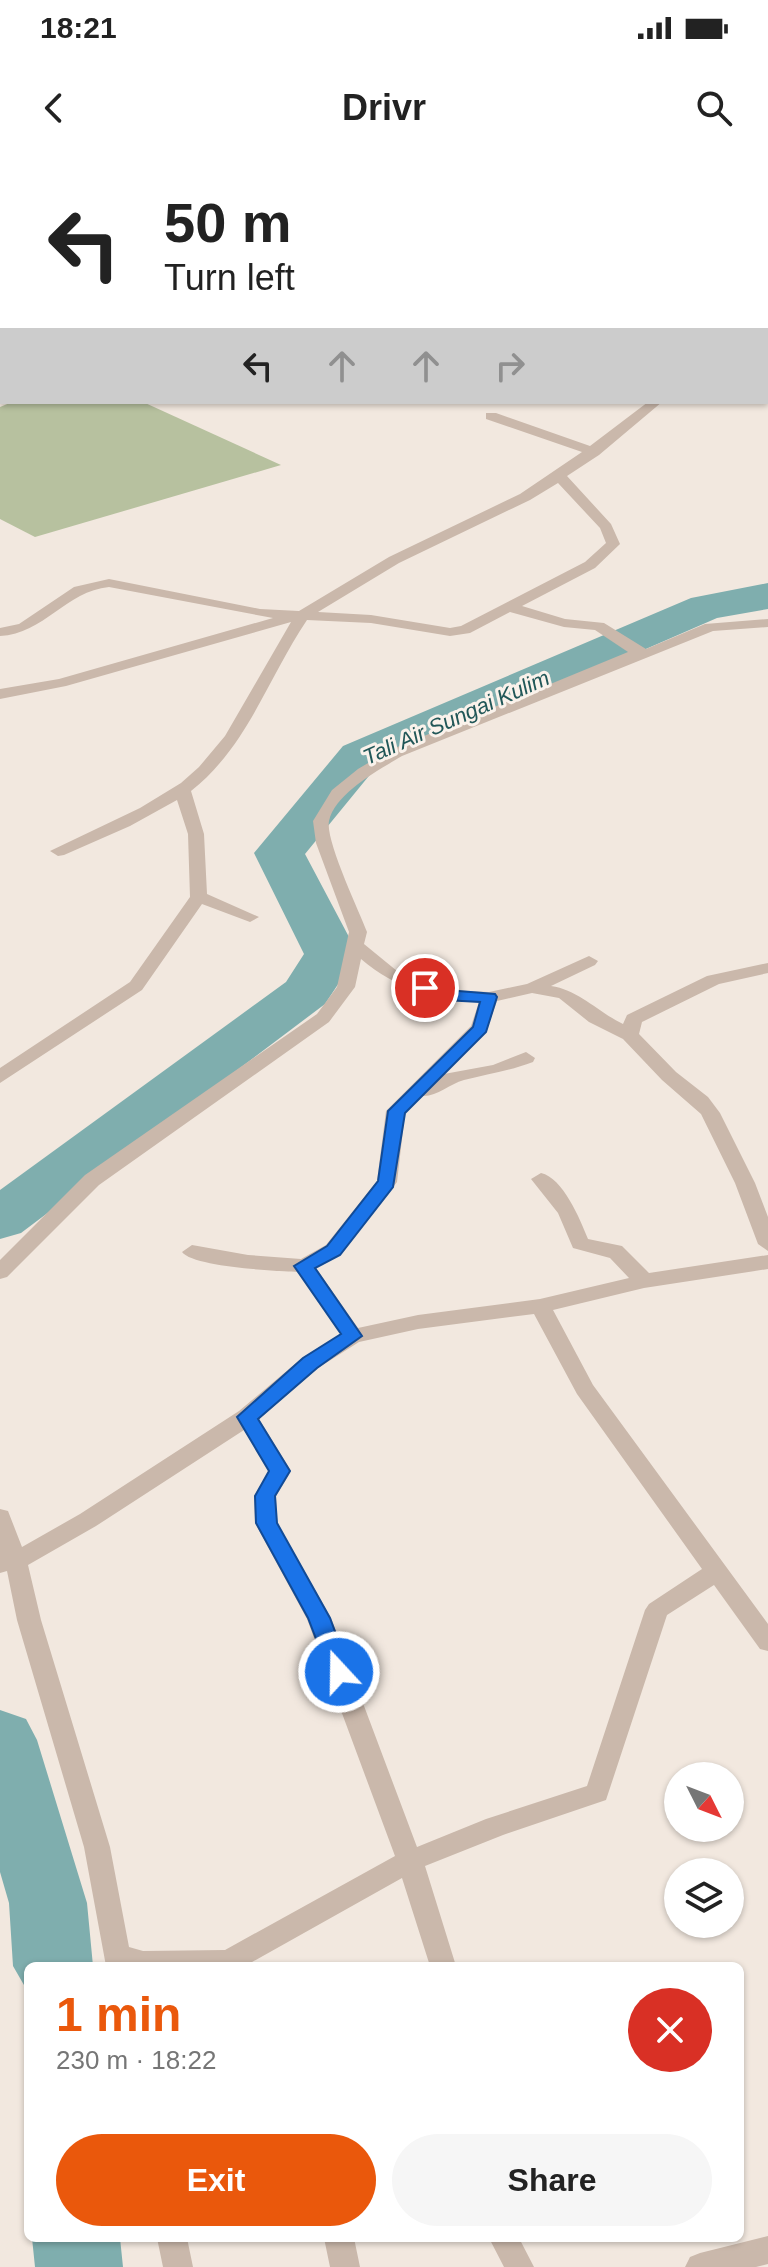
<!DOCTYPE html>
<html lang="en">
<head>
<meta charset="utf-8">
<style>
	:root { --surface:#fff; --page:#f6f6f6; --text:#222; --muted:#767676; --accent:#ea580c }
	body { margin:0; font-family:Helvetica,sans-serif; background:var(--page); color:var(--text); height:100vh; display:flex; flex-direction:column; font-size:30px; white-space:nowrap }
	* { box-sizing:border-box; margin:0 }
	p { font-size:26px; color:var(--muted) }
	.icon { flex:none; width:44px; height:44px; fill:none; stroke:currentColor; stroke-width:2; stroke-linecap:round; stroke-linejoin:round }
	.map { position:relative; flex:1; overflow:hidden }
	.side { position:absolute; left:24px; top:1802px; width:720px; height:280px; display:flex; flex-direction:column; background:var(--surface); border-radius:12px; box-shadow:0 2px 6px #0004 }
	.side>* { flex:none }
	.banner { position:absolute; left:0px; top:0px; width:768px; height:244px; box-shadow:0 2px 6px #0004; background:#fff; color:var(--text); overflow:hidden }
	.needle { width:52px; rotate:132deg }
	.buttons { position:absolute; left:664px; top:1602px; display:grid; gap:16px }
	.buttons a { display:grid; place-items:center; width:80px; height:80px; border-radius:50%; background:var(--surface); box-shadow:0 2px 6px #0004; font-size:40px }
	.pin { position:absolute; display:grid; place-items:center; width:68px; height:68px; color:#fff; margin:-34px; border:4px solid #fff; border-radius:50%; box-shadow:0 2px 8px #0007 }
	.me { position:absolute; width:88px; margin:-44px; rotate:339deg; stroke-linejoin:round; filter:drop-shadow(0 0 6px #0008) }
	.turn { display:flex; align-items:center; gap:28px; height:168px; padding:0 32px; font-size:36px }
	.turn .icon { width:104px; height:104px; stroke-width:2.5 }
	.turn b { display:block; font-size:56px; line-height:68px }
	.lanes { display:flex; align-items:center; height:76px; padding:0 32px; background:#0003; justify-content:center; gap:40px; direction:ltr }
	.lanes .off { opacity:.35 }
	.round { display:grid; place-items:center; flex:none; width:84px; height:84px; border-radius:42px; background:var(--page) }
	.summary { display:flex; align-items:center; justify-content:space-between; height:136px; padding:0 32px }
	h1 { font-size:48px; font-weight:800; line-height:60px; color:var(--accent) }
	.primary-button { display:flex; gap:16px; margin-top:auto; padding:16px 32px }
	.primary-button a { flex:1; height:92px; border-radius:48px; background:var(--accent); color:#fff; font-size:32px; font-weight:800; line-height:92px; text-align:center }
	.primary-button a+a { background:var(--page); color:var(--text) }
	.status { display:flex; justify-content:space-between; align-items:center; height:56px; padding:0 40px; background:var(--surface); direction:ltr }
	.status svg { height:22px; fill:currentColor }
	header { display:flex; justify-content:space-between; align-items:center; height:104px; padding:0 32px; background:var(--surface); font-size:36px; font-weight:800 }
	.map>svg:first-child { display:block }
	.green { fill:#b7c19f }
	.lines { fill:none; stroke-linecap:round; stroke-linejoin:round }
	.river { fill:#7faeae; fill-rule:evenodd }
	.minor { fill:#cab8ab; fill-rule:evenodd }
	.route { fill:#1a73e8; stroke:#114b97; stroke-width:2 }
	.labels { text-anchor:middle; stroke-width:6; stroke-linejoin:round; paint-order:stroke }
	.water-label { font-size:22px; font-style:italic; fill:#215758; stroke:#faf2eb }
</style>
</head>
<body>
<div class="status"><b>18:21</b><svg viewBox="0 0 49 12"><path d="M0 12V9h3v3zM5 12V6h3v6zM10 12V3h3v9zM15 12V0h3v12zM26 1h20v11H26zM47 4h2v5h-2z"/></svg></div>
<header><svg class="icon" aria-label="back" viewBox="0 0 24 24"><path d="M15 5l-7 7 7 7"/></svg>Drivr<svg class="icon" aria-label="search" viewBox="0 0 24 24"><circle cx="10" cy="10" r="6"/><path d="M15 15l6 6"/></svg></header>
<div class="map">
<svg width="768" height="2107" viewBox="0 0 768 2107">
	<rect width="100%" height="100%" fill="#f2e8df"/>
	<path class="green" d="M12,242H143L281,305L35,377L0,359V247Z"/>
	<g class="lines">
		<path class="river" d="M768,423V449L717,458L377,606L305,694L358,794L325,844L21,1073L0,1079V1030L286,822L304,794L254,693L343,586L691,438Z
			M0,1550L26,1559L37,1580L87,1743L93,1806H28V1832L13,1806L9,1743L0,1712Z
			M32,2078H120L123,2107H35Z"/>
		<path class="minor" d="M766,51H768V57H766Z
			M766,86H768V93H766Z
			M0,93H2V99H0Z
			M2,121V129L0,130V122Z
			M766,232L768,233V241L766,240Z
			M648,242H662L599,295L567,316L611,364L620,384L595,408L522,446L565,459L604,463L646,489L705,464L768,459V467L713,471L402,596C379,610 335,633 329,661C325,680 359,751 367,772L364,784L397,811L446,830L489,832L527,824L589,796L598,801L595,805L551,826C579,830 598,852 623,864L627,855L707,816L768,803V813L719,824L642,862L639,874L676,912L708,937L720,953L755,1023L768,1057V1091L758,1084L735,1023L701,954L662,920L623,879L589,862L559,838L532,833L497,841L486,872L444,914L493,905L526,892L535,898L533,902C509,911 488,914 464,920C449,924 437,937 422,936L405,953L397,1022L340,1095L316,1108L358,1168L418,1155L540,1139L629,1118L610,1098L573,1088L558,1053L531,1019L541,1013C563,1018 580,1059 588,1079L622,1086L649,1113L768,1095V1109L644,1128L553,1150L593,1225L768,1464V1491L760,1489L714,1425L667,1455L606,1640L503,1675L425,1706L456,1806H430L402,1718L245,1806H106L84,1687L17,1460L7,1411L0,1413V1349L8,1351L22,1387L80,1354L239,1251L302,1198L341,1174L298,1112C276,1111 193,1107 182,1092L192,1085L248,1095L301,1099L326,1085L377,1021L386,951L471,866L479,842C432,840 397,829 361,799L355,827L329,862L99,1025L7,1117L0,1119V1100L85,1015L317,854L337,827L349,772L316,683L313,661L332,630L358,609L390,590L628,492L595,470L564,467L510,452L470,473L450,476L371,463L307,460C268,518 247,587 191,631L204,674L207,734L259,757L250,762L202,744L142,830L0,923V908L130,822L190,737L188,674L177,640L130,666L64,695L58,696L50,691L140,648L181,623L199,607L225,576L291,462L66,526L0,539V529L59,519L273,458L109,427C66,431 44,474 0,476V468L19,464L74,427L109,419L260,449L299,451L389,397L520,334L582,292L486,259V253H496L590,286ZM558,323L600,368L606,383L585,402L461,466L450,468L371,455L318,452L399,403L530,340ZM534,1154L577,1234L702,1409L649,1444L645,1450L587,1626L486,1659L417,1687L331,1458L277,1363L276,1336L291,1311L259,1259L318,1208L359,1182L418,1169ZM244,1270L269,1311L254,1336L255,1363L307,1459L395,1696L225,1790L143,1791L129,1787L110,1687L41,1460L28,1405L96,1366Z
			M768,2076V2104L756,2107H685L690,2097L700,2093Z
			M157,2078H187L193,2107H163Z
			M324,2078H354L360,2107H330Z
			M489,2078H519L534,2107H504Z"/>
	</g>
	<path class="route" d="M425,823L446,830L495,834L497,837L486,872L405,953L393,1027L340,1095L315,1108L362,1176L317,1208L258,1259L290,1311L275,1336L277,1363L330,1458L350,1512L347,1518L339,1521L331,1518L308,1458L256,1363L255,1336L269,1311L237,1257L303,1198L341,1174L294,1106L327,1086L378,1021L388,951L473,867L480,842L444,840L419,831V824Z"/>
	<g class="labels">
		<g class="water-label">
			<text transform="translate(456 557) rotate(-24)" y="8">Tali Air Sungai Kulim</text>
		</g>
	</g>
</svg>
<div class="buttons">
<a><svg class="needle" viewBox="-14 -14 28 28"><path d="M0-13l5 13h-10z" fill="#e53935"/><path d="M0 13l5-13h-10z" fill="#767676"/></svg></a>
<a><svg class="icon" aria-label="layers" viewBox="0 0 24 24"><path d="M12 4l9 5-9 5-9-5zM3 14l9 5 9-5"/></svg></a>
</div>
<div class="pin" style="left:425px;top:828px;background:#d93025"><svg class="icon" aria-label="arrive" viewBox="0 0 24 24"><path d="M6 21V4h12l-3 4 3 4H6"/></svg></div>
<svg class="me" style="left:339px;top:1512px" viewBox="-20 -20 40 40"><circle r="17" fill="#1a73e8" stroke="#fff" stroke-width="3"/><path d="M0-11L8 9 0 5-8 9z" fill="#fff"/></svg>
<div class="banner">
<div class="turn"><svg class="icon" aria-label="left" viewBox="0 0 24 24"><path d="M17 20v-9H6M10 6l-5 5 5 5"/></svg><div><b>50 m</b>Turn left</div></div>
<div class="lanes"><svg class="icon" aria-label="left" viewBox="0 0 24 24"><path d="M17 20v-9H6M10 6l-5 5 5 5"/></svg><svg class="icon off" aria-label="ahead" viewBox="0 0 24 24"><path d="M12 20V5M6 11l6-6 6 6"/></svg><svg class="icon off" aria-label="ahead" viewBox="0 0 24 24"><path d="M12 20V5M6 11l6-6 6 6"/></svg><svg class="icon off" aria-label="right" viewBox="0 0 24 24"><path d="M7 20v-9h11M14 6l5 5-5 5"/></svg></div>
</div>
<section class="side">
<div class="summary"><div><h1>1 min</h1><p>230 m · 18:22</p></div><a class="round" style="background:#d93025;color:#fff"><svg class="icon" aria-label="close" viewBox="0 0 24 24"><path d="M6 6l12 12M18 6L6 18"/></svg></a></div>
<div class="primary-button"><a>Exit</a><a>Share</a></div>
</section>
</div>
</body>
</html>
